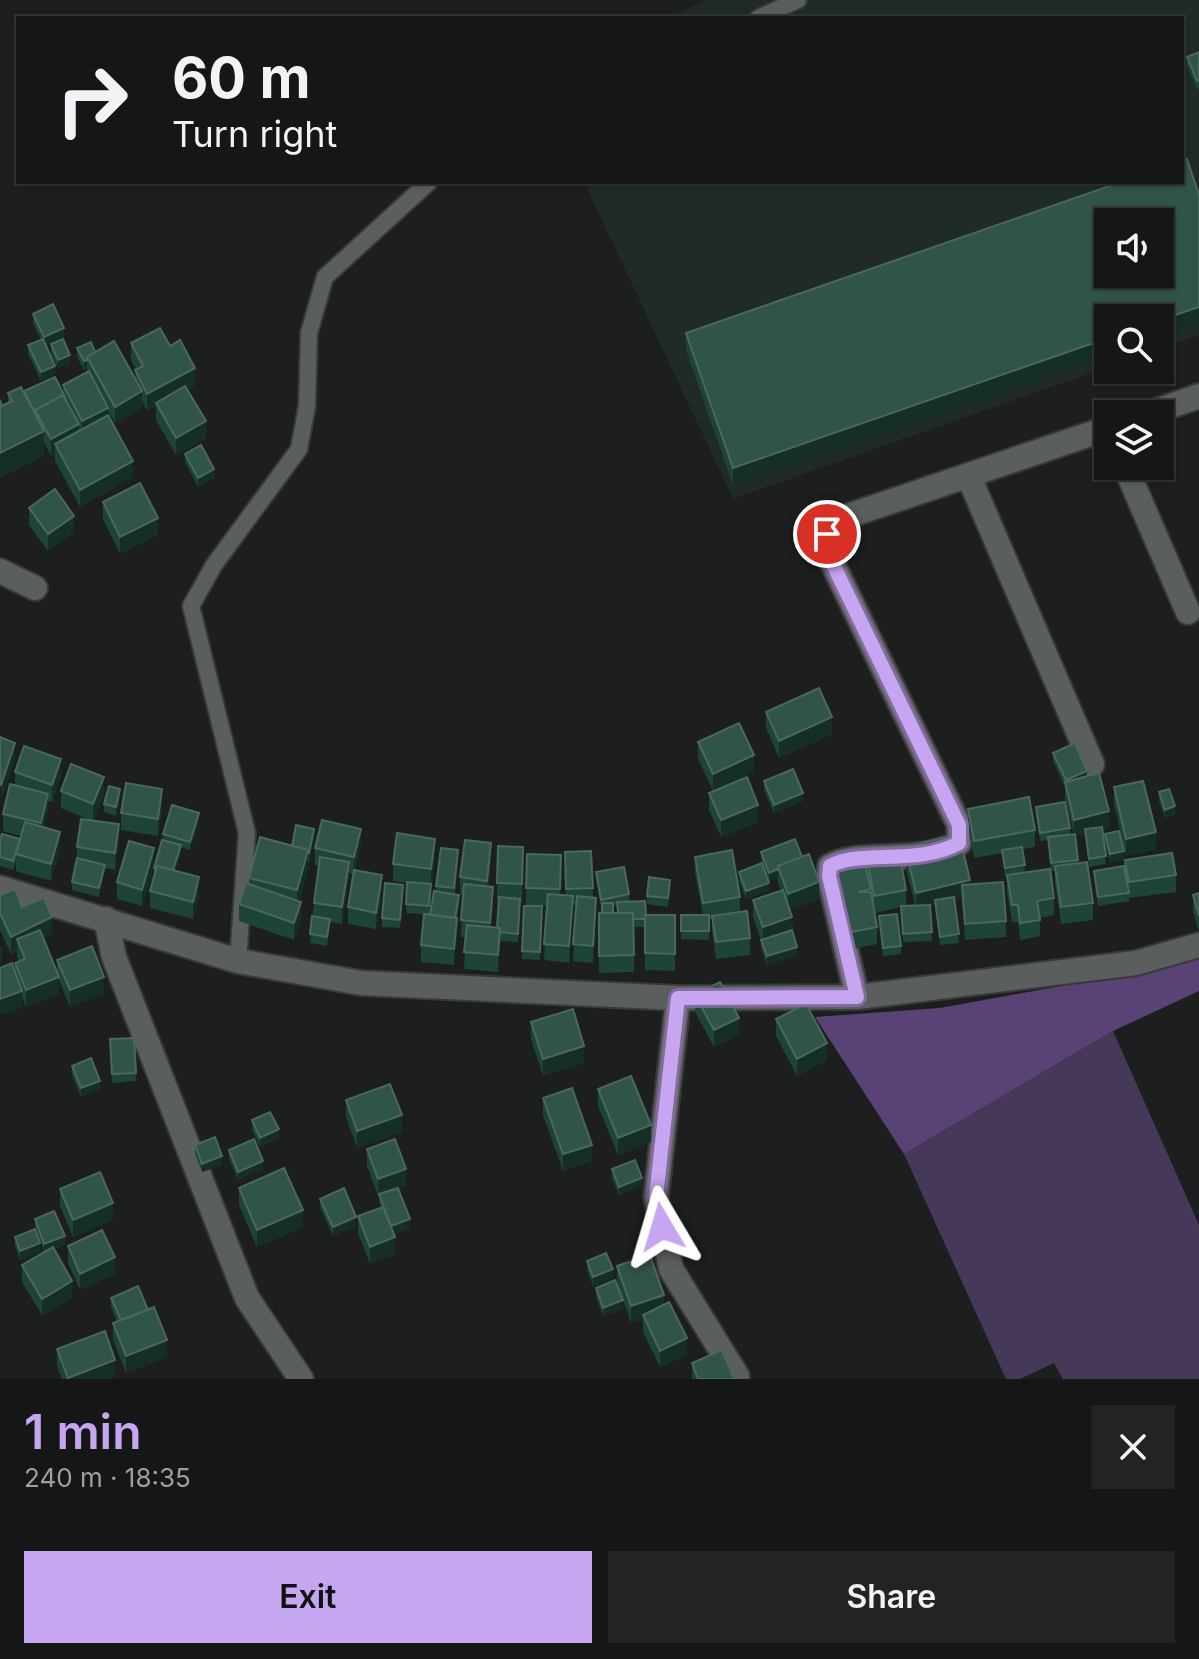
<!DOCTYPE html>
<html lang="en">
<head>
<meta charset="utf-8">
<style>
	:root { --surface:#151716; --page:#222423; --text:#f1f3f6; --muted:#9d9fa1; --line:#343635; --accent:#c6a6f0 }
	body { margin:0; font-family:Inter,sans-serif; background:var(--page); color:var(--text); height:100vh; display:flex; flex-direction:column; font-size:30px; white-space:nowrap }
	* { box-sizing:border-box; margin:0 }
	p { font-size:26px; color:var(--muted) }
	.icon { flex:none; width:44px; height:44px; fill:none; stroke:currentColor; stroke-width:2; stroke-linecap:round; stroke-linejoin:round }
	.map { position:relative; height:1379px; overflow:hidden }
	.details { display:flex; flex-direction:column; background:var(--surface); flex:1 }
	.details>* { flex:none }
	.hud { position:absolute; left:16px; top:16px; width:1168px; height:168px; border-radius:0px; box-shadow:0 2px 6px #0004,0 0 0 2px var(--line); background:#151716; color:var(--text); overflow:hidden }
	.tools { position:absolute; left:1094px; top:208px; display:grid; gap:16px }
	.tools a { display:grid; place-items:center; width:80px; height:80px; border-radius:0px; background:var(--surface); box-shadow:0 2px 6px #0004,0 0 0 2px var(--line); font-size:40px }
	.pin { position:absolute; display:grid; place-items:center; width:68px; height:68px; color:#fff; margin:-34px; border:4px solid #fff; border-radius:50%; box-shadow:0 2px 8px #0007 }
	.me { position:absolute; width:88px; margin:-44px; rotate:353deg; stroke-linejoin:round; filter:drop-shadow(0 0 6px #0008) }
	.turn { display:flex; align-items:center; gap:28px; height:168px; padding:0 24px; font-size:36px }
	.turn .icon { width:104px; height:104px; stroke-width:2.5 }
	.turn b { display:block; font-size:56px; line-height:68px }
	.round { display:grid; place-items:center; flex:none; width:84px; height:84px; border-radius:0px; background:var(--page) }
	.overview { display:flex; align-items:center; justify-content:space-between; height:136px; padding:0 24px }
	h1 { font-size:48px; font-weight:600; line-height:60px; color:var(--accent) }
	.action { display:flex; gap:16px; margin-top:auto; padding:16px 24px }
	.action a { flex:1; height:92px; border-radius:0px; background:var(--accent); color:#111; font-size:32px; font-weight:600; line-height:92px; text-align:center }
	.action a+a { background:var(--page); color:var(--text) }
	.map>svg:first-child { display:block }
	.built { fill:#202a26; fill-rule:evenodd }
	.green { fill:#463859 }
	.forest { fill:#594275 }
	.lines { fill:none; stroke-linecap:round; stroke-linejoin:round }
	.lane-casing { stroke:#373a39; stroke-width:20 }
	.street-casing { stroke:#373a39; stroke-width:28 }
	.lane { stroke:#5a5e5c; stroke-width:16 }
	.street { stroke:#5a5e5c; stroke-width:24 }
	.wall { fill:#1e4437; fill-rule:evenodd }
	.shaded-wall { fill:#152f26 }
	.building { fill:#315448; stroke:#4a685e; stroke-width:2; fill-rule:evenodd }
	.route-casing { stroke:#816c9c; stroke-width:20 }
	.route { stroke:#c6a6f0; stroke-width:14 }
</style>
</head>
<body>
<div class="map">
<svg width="1199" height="1379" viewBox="0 0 1199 1379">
	<rect width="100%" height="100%" fill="#1c1f1e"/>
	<path class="built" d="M706,0H1199V335L1160,349V318H1108V367L733,499L584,182H1182V18H667ZM1108,222H1160V274H1108Z"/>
	<path class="green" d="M1113,1031L1199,1225V1379H1063L1054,1363L1020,1379H1006L904,1154Z"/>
	<path class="forest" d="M1199,956V991L1113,1031L904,1154L815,1017L940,1008L1144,971Z"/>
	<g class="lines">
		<g class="lane-casing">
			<path id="lane" d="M758,18L798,0
				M238,961L247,833L191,606L214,565L299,449L307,406L309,333L325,277L429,182"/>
		</g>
		<g class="street-casing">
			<path id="street" d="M1148,414L1199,396
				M1125,466L1188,612
				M969,477L1092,764
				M0,571L35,588
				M0,888L238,961L361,983L678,998L857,997L1136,963L1199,945
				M106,919L114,957L247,1298L301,1379
				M857,997L829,876L830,866C861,849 917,866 959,843V825L828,554L827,534L845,517L1108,428
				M678,998L656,1197L671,1269L737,1376"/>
		</g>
		<use href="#lane" class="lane"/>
		<use href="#street" class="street"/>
	</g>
	<path class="wall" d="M1199,52V89H1197L1187,66V57Z
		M1199,195L733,485L686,350V333Z
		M33,314L64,337L46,345L55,374L41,381L28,354V345L41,340L33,323Z
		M131,343L170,346L195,385L187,390L206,438L176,455L156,420V406L147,411L142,401V408L115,423L108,411V415L133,477L80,507L55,461V454L51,456L44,442V456L0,478V400L2,406L8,403V393H63V385L87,372V368L84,370L77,357V348L95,352L135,378L136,369L131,360Z
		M51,344L70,363L58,368L51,353Z
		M185,454L214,478L198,487L185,462Z
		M103,502L158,535L120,554L103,519Z
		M29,508L74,532L48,551L29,525Z
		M766,712L832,734L779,758L766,728Z
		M698,742L754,772L713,791L698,759Z
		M1053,753L1087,776L1109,828L1102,830L1106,864L1089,867L1085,834L1075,836L1078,864L1093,903V920L1061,924L1055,883V871H1051L1048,840L1040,841L1036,816V807L1070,828V834H1074L1065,798V787L1053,761Z
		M15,772L61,776L52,802L48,801V810L44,827L60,849L51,881L16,871V861L13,870L0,866V840L20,839L21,836L3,831V814L15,786Z
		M764,781L803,801L774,813L764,790Z
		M1114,787L1156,849L1126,856L1114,804Z
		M61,791L104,794L94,820L119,841L115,870L105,868L99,897L72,890V882L77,858V847L90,820L61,808Z
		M1159,792L1175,815L1165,818L1159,801Z
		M709,793L758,822L721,837L709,810Z
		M120,798L116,816L104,812V804Z
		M162,806L158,836L121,830V813Z
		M968,809L1035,830V847L1022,849L1025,873L1054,898V915L1040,918V936L1020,940L1018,922H1012L1007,892V876L1005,877L1002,853L974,858L968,826Z
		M199,822L190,850L181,847V853L175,871L199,894L193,919L150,908V891L154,877V868L163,840V834Z
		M1105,834L1124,859L1110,863L1105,843Z
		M314,837L309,862H308V867L299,901L301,918L294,940L239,921V904L249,884V878L292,846Z
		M361,845L355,870L382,892L376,929L348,924V907L353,874L349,873L342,924L330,922L327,946L310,943L318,866L315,865V848Z
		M498,846L523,847L522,901H520L518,942L500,941L498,972L464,969L466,937H461L463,895L460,894V877L491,860L488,886L493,903L491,927L497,928L499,900H497Z
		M905,847L970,885L1006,921V937L965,940L962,899L954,901L959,943L940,945L935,905L930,906L932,941L903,942L901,907L875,913L877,927V944L847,950L832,871V854L866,869V852L906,890V906L915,905L905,864Z
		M591,851L593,897L596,914L593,963L573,961L577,905H573L569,963L544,960L547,906L526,905L527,854L561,855L560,895H566L565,852Z
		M761,852L819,899L790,910L797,955L767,965L761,948V940L753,917V900L781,891L778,883V878L769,881L761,860Z
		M435,855L431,886L429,915L406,913L407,883L393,881V864Z
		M695,857L740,897V912L750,938V955L716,959L712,933V919H709V940L681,939V915H703L695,873Z
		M458,859L455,894L459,903L457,918V935L454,965L421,962V945L430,915L436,891V886Z
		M1125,860L1176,875V892L1129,898V901L1098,906L1094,879V871L1125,870Z
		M154,865L142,906L117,899V882Z
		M596,872L629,894V902L646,915H675V971L645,970V927H634V972L599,973V913H602L596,880ZM617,905L618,913H613V906Z
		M739,872L769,891L746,899L739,881Z
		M670,889L668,907L647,904V896Z
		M403,893L400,928L382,927V918Z
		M1199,893V932L1193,912V895Z
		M0,895L22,907L52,934L43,938L57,973V960L104,994L70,1007L59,980V994L26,1007L22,997V1008L15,972V963L19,961L17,956V951L11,954L0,930Z
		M524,906H542L540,960L522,959Z
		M879,916L901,946V954L883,956Z
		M695,995L739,1035L714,1047L695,1012Z
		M776,1019L827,1060L797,1076L776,1036Z
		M531,1022L584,1063L543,1076L531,1039Z
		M134,1038L136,1081L112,1083L110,1039Z
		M72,1066L100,1089L81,1097L72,1075Z
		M598,1089L651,1142L618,1155L598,1106Z
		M543,1098L592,1161L563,1171L543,1115Z
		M346,1100L402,1132L357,1148L346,1117Z
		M252,1120L279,1138L260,1147L252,1129Z
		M195,1145L222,1165L202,1172L195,1153Z
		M367,1149L406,1186L398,1188L410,1228L394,1234L395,1254L370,1264L358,1233V1216L381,1207L379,1203V1195L378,1196L367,1166Z
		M229,1150L263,1169L238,1180L229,1158Z
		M612,1169L642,1186L619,1195L612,1178Z
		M239,1188L303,1227L257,1247L239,1205Z
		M60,1189L113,1220L73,1237L60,1206Z
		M320,1199L356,1226L333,1236L320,1207Z
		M35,1219L65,1244L54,1249L72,1298L42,1315L22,1282V1265L44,1252L35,1227Z
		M15,1237L40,1252L20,1260L15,1246Z
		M68,1246L115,1274L80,1290L68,1263Z
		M587,1261L613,1278L593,1286L587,1269Z
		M617,1266L664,1305L687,1355L660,1367L643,1332V1319L631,1323L617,1283Z
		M596,1288L623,1309L603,1316L596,1297Z
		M111,1298L167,1357L126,1373L113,1340V1323L117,1322L111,1307Z
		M57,1349L115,1377L110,1379H62L57,1366Z
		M692,1363L734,1379H692Z"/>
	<path class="shaded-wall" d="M1199,307V324L1160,337V320Z
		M64,328V337L44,346V337Z
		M1108,338V355L733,485V468Z
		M70,355V363L58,368V360Z
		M87,360V368L84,370V361Z
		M55,366V374L41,381V372Z
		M195,368V385L157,405L156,403V406L147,411V394Z
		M142,391V408L115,423V407Z
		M108,408V425L82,438V421Z
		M206,421V438L176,455V438Z
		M79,424V441L55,444V454L51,456V439Z
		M44,431V456L0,478V453Z
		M133,461V477L80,507V490Z
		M214,469V478L198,487V478Z
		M74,516V532L48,551V534Z
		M158,518V535L120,554V537Z
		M832,717V734L779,758V741Z
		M15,743V760L1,801V785Z
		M754,755V772L713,791V774Z
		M61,759V776L52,802V785Z
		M1087,771V779L1066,785V780Z
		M104,777V794L93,821V804Z
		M120,789V798L116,816V807Z
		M162,789V806L158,836V819Z
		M803,793V801L774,813V805Z
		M48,794V810L41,840V823Z
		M758,805V822L721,837V820Z
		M1175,806V815L1165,818V810Z
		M1109,811V828L1085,834V829V834L1074,836V820Z
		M199,813V822L190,850V842Z
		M119,824V841L115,870V853Z
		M314,829V837L309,862V853Z
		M361,829V845L354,874V857Z
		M60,832V849L51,881V864Z
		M1156,832V849L1126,856V839Z
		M435,839V855L431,886V869Z
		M491,843V860L487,898V881Z
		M181,845V853L172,882V874Z
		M154,848V865L142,906V890Z
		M308,850V867L297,907V890Z
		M1124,851V859L1110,863V854Z
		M349,862V879L342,924V907Z
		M105,865V873L99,897V888Z
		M778,869V878L769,881V873Z
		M382,875V892L376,929V913Z
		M199,877V894L193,919V902Z
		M970,880V897L962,885V899L936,905L935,900V905L916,910V893Z
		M819,882V899L788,911V894Z
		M769,883V891L746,899V891Z
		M493,887V903L490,940V923Z
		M573,896V913L569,963V946Z
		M596,898V914L593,963V946Z
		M301,902V918L294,940V923Z
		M52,917V934L21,949L17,939V951L11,954V937Z
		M792,917V933L763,944V927Z
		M457,918V935L454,965V949Z
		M500,928V945L498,972V955Z
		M2,946V963L0,964V947Z
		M797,947V955L767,965V956Z
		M59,977V994L26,1007V990Z
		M104,977V994L70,1007V990Z
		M22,991V1008L0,1015V999Z
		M739,1018V1035L714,1047V1030Z
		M827,1043V1060L797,1076V1059Z
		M584,1046V1063L543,1076V1059Z
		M100,1081V1089L81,1097V1088Z
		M402,1115V1132L357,1148V1131Z
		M651,1125V1142L618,1155V1138Z
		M279,1129V1138L260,1147V1138Z
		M592,1145V1161L563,1171V1154Z
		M222,1156V1165L202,1172V1164Z
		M263,1161V1169L238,1180V1172Z
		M406,1169V1186L378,1196V1179Z
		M642,1178V1186L619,1195V1187Z
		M113,1203V1220L73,1237V1220Z
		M303,1210V1227L257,1247V1230Z
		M356,1217V1226L333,1236V1227Z
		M410,1219V1228L391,1235V1226Z
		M65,1236V1244L44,1252V1244Z
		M395,1237V1254L370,1264V1247Z
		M40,1243V1252L20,1260V1251Z
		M115,1257V1274L80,1290V1274Z
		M613,1269V1278L593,1286V1277Z
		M72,1281V1298L42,1315V1299Z
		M664,1295V1312L643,1315V1319L631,1323V1306Z
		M623,1300V1309L603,1316V1308Z
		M687,1338V1355L660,1367V1351Z
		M167,1340V1357L126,1373V1356Z
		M115,1360V1377L110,1379H68V1378Z"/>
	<path class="building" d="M1199,52V80L1197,81L1187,57Z
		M1187,159L1199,195V307L1160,320V318H1108V338L733,468L686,333L1121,182H1182V161ZM1108,222H1160V274H1108Z
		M53,304L64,328L44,337L33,314Z
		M160,328L170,346L180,340L195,368L147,394L135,370L143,366L131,343Z
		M43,339L55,366L41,372L28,345Z
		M63,339L70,355L58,360L51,344Z
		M114,341L142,391L115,407L87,357Z
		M91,342L95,352L87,357V360L84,361L77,348Z
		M89,371L108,408L82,421L63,385Z
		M55,377L66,399L63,395L35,410V413L24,391Z
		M185,386L206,421L176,438L156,403Z
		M21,387L44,431L0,453V400L2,406L12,401L8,393Z
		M63,395L79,424L51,439L35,410Z
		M108,415L133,461L80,490L55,444Z
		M201,445L214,469L198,478L185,454Z
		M140,483L158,518L120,537L103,502Z
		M55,489L74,516L48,534L29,508Z
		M819,688L832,717L779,741L766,712Z
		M739,723L754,755L713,774L698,742Z
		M0,737L15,743L1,785L0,784Z
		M1075,743L1087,771L1066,780L1053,753Z
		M24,746L61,759L52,785L15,772Z
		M71,764L104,777L93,804L61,791Z
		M793,769L803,793L774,805L764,781Z
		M1099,773L1109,811L1074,820L1065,782Z
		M747,777L758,805L721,820L709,793Z
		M1143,781L1156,832L1126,839L1114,787Z
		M126,783L162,789L158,819L121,813Z
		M10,784L48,794L41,823L3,814Z
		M109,786L120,789L116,807L104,804Z
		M1169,789L1175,806L1165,810L1159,792Z
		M1029,797L1035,830L974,841L968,809Z
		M1065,802L1070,828L1040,833L1036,807Z
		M172,805L199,813L190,842L163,834Z
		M81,819L119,824L115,853L77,847Z
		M322,820L361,829L354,857L315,848Z
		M25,822L60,832L51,864L16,854Z
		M296,825L314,829L309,853H307L308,850L292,846Z
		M1102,827L1106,856L1089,859L1085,829Z
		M1119,831L1124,851L1110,854L1105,834Z
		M397,833L435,839L431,869L393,864Z
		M2,834L20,839L13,861L0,857V840Z
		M959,834L970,880L916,893L905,847Z
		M1075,834L1078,860L1051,863L1048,837Z
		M260,837L308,850L297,890L249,878Z
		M795,839L802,857L778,866V869L769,873L761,852Z
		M162,840L181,845L173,870L157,866L156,869L154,868Z
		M465,840L491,843L487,881L460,877Z
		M129,841L154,848L142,890L117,882Z
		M498,846L523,847L522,884L497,883Z
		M898,846L906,890L874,896L866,852Z
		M861,847L871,889L858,892H871L877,927L847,933L832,854Z
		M1022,847L1025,865L1005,868L1002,850Z
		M441,848L458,850L454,888L436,886Z
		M732,850L740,897L703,903L695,857Z
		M591,851L593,888L566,889L565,852Z
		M1172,853L1176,875L1129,882L1125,860Z
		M527,854L561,855L560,889L526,888Z
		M809,854L819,882L788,894L778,866Z
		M320,857L349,862L342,907L314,903Z
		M77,858L105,865L99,888L72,882Z
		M1087,862L1093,903L1061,907L1055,866Z
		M762,863L769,883L746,891L739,872Z
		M157,866L199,877L193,902L150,891Z
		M1124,866L1129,893L1098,897L1094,871Z
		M624,867L629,894L601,900L596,872Z
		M1050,869L1054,898L1037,901L1040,920L1020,923L1018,905H1012L1007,875Z
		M354,870L382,875L376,913L348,907Z
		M649,877L670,880L668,898L647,896Z
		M407,882L431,884L429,906L406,904Z
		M1003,882L1006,921L965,924L962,885Z
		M246,883L301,902L294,923L239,904Z
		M385,883L403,885L400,920L382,918Z
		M464,884L493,887L490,923L461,920Z
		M15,889L22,907L44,898L52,917L11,937L0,913V895Z
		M783,890L792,917L763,927L753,900Z
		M434,891L459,895L455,918L430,915Z
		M1199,893V916L1193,895Z
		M548,894L573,896L569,946L544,944Z
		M577,896L596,898L593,946L573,944Z
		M499,897L520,899L518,934L500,932V928H497Z
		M954,897L959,934L940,937L935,900Z
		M645,901L646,915H645V919H633V913H618L617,902Z
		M602,903H613V913H602Z
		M930,905L932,932L903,934L901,906Z
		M524,906H542L540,952L522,951Z
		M747,911L750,938L716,942L712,916Z
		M599,913H633L634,955L599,956Z
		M424,914L457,918L454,949L421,945Z
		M897,914L901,946L883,948L879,916Z
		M645,915H675V954L645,953Z
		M681,915H709V931H681Z
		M312,916L330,919L327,937L310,934Z
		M467,925L500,928L498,955L464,952Z
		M40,930L59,977L26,990L15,963L25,959L17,939Z
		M792,930L797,947L767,956L761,940Z
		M92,946L104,977L70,990L57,960Z
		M12,963L22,991L0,999V968Z
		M720,982L739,1018L714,1030L695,995Z
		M806,1004L827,1043L797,1059L776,1019Z
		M573,1009L584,1046L543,1059L531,1022Z
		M134,1038L136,1073L112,1074L110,1039Z
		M91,1058L100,1081L81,1088L72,1066Z
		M631,1076L651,1125L618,1138L598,1089Z
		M390,1084L402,1115L357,1131L346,1100Z
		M572,1088L592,1145L563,1154L543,1098Z
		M270,1112L279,1129L260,1138L252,1120Z
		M215,1137L222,1156L202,1164L195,1145Z
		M254,1139L263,1161L238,1172L229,1150Z
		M395,1139L406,1169L378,1179L367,1149Z
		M635,1160L642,1178L619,1187L612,1169Z
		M284,1168L303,1210L257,1230L239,1188Z
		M100,1172L113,1203L73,1220L60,1189Z
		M344,1188L356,1217L333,1227L320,1199Z
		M398,1188L410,1219L391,1226L379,1194Z
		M383,1207L395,1237L370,1247L358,1216Z
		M54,1211L65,1236L44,1244L35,1219Z
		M35,1229L40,1243L20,1251L15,1237Z
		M102,1230L115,1257L80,1274L68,1246Z
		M53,1247L72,1281L42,1299L22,1265Z
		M606,1253L613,1269L593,1277L587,1261Z
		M650,1255L664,1295L631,1306L617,1266Z
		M615,1280L623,1300L603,1308L596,1288Z
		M138,1286L148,1310L121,1320L111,1298Z
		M669,1302L687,1338L660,1351L643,1315Z
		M154,1307L167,1340L126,1356L113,1323Z
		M105,1331L115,1360L68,1378L57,1349Z
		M722,1350L734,1379H698L692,1363Z"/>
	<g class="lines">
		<g class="route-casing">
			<path id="route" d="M662,1227L656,1197L678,998L857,997L829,876L830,866C861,849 917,866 959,843V825L828,554L827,534"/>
		</g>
		<use href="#route" class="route"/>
	</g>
</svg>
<div class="tools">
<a><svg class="icon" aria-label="sound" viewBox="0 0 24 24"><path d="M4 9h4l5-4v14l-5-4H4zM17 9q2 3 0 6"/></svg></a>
<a><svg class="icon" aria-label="search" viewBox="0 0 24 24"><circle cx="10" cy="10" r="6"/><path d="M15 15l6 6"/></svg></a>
<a><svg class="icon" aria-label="layers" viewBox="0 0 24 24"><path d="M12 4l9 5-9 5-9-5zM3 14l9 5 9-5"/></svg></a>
</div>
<div class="pin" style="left:827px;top:534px;background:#d93025"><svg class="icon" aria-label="arrive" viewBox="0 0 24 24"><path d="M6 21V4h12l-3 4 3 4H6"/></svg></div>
<svg class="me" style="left:662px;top:1227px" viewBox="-20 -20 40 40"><path d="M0-17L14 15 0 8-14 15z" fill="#c6a6f0" stroke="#fff" stroke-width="4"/></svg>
<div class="hud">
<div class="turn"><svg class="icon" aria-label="right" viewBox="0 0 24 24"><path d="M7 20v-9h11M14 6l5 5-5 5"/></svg><div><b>60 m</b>Turn right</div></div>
</div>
</div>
<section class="details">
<div class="overview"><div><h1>1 min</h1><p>240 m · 18:35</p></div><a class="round"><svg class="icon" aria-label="close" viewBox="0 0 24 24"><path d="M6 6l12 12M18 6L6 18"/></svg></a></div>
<div class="action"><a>Exit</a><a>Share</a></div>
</section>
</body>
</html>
